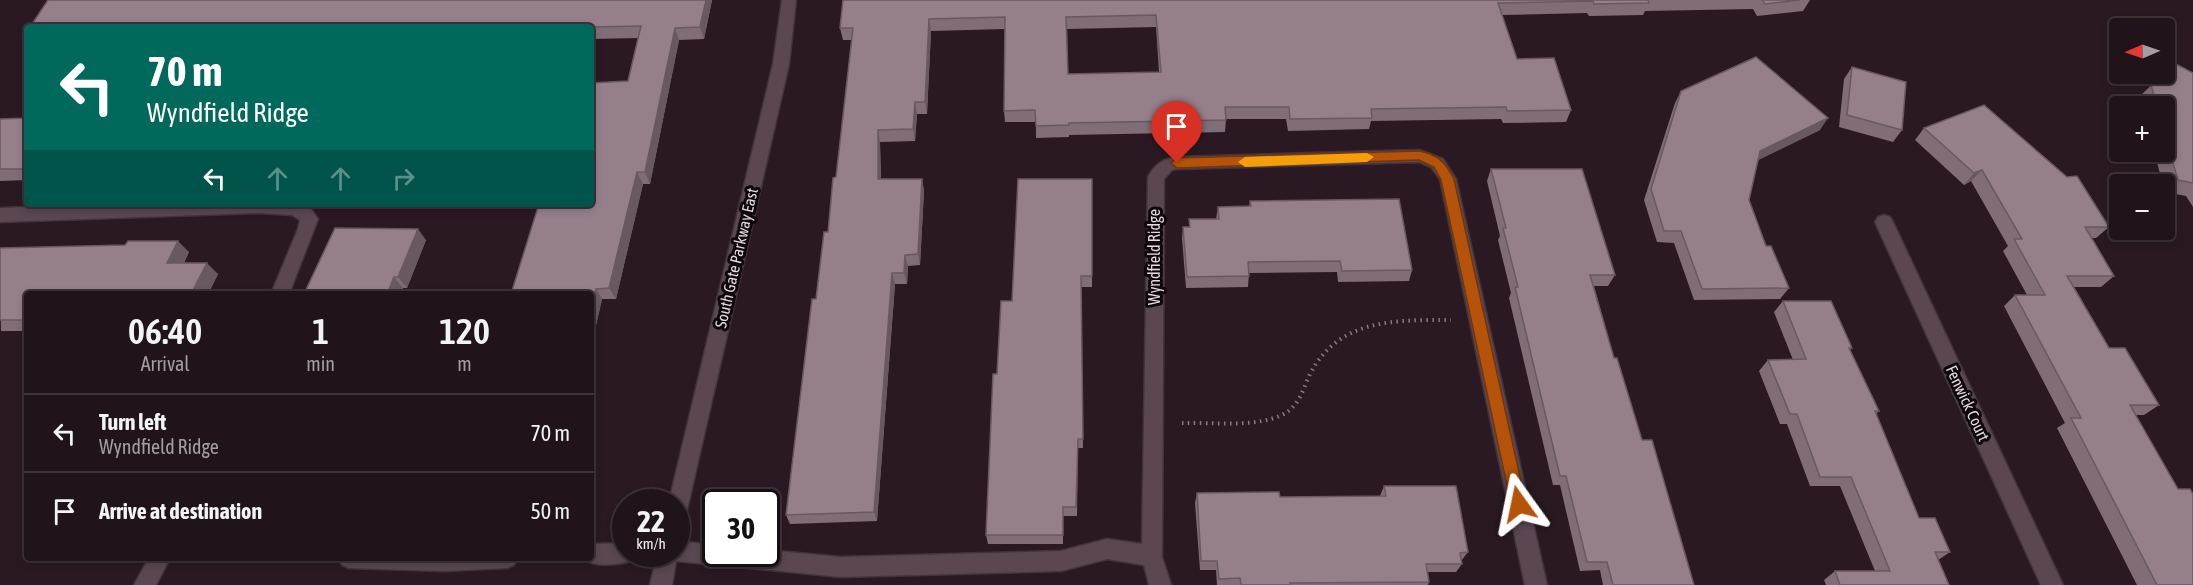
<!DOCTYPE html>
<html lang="en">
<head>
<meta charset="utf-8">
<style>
	:root { --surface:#20131a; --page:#2d2027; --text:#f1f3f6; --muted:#a29ea2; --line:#3d3239 }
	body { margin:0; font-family:"Asap Condensed",sans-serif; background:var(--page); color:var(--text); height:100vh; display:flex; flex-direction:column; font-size:22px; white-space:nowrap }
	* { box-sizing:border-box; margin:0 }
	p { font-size:20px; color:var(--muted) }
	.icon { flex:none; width:33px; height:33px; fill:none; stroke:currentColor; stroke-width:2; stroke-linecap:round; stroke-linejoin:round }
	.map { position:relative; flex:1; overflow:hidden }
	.details { position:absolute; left:24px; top:291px; width:570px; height:270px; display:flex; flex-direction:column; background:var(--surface); border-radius:6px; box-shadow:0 3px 9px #0003,0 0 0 2px var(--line) }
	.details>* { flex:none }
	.guide { position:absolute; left:24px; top:24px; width:570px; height:183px; border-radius:6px; box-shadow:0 3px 9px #0003,0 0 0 2px var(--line); background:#00695c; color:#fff; overflow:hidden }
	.needle { width:39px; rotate:268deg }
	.fabs { position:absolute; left:2109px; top:18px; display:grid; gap:12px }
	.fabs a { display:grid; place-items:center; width:66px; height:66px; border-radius:6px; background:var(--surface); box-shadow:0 3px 9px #0003,0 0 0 2px var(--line); font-size:30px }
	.speed { position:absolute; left:612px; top:489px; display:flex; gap:12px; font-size:30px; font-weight:700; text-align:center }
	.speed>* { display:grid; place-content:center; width:78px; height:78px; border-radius:50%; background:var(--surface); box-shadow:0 3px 9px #0003,0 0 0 2px var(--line); line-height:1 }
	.speed small { font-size:15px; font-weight:400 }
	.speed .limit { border:3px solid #111; border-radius:9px; background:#fff; color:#111 }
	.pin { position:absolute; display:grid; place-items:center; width:51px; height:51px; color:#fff; margin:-62px -26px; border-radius:50% 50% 50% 0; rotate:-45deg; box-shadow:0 0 6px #0007 }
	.pin .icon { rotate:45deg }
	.me { position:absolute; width:66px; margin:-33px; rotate:348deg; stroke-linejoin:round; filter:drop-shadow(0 0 4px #0008) }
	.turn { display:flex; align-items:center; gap:21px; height:126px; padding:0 24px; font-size:27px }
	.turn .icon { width:78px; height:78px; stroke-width:2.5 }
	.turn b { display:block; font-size:42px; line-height:51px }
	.lanes { display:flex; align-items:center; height:57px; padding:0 24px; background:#0003; justify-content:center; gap:30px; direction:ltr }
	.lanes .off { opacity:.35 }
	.eta { display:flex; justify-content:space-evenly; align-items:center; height:102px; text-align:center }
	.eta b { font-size:36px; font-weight:600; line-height:42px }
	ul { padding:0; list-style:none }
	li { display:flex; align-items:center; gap:18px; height:78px; padding:0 24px; border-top:2px solid var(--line) }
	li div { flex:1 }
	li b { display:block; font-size:22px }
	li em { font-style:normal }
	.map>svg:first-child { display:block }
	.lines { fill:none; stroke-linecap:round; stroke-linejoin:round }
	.minor-casing { stroke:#40343a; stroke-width:3 }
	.path { stroke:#897b82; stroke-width:4; stroke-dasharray:1.5 4.5; stroke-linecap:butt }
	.minor { fill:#5a4751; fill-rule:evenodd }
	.wall { fill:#806d77; fill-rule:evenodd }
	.shaded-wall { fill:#685961 }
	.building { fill:#957f8a; stroke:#685961; stroke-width:1.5; fill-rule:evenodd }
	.route { fill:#b45309; stroke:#753606; stroke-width:1.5 }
	.slow { fill:#f59e0b }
	.labels { text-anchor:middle; stroke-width:6; stroke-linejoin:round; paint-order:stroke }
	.street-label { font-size:16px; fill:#e5d9df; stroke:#0e070b }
</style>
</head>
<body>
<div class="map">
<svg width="2193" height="585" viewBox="0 0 2193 585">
	<rect width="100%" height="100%" fill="#2a1922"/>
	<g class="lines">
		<g class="minor-casing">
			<path id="minor" d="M782,0H796L789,64L686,514L683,521L676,523V502H669L773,64Z
				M1419,150L1443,159L1456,179L1547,585H1525L1440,179L1431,167L1419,162L1177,169L1172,170L1164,179L1162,557L1171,585H1149L1144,565L1107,559L1061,571L841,577L676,561L672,585H650L657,554H676V541L716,545V554H766V550L841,557L1061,551L1107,539L1142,544L1148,177C1155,164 1163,159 1177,157Z
				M124,204H301L311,209L318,219L289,294H271L298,229L300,220L292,215L259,213L0,222V208Z
				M1884,215L1890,217L1893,222L2063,585H2041L1875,222L1878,217Z
				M626,543V554H636L633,560C621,565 592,568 582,558H591V544Z
				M149,558H170L156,585H134Z
				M339,558H517L514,565L507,568L444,571L349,568L342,565Z"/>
		</g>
		<path class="path" d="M1182,423C1213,422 1253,428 1282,415C1299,407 1303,389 1310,374C1339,318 1396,320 1451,320"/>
		<use href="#minor" class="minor"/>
	</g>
	<path class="wall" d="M712,0L704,39L679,40L650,184H643L616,299H602L591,347V204L628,81L639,38L591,39V27Z
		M843,0H1810L1803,11L1757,16L1753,9L1645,11L1643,15L1589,16L1587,13L1502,15L1517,59L1571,110L1566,122L1503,123L1501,119L1371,121L1369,129L1288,131L1286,119H1226L1225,132L1069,135V137L1036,138V122H1005L1004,111L1005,29L931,31L927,114H917L915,141L880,142L881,179H922L924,191L920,265L908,266L907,284H895L877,521L790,524L786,515L816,299L828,232L836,177L852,40H843L840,28ZM1156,27L1159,72L1068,74L1067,29Z
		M1852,67L1902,130L1893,142L1839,127L1844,79Z
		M2193,73V207L2186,196L2165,192L2164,184H2163L2154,152H2164V106H2142L2139,97L2163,74Z
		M1681,91L1820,130L1758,160L1749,200L1766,246L1789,288L1780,299L1694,300L1674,243L1657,242L1644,200L1675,103Z
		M27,118V180L0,181V119Z
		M1924,128L2109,227L2096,238H2092L2114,276L2101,287H2074L2109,348L2159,405L2144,415H2136L2193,585H2137L2057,428L2065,423L2004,306L2015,295H2027L2003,251L2008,246L1971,181L1964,185L1915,140Z
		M1491,169L1615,275L1608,286H1594L1614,358L1642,440L1694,585H1603L1600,570L1580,571L1560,485H1553L1509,298L1511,293L1498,240L1500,236L1487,181Z
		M1092,179V287H1081L1083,448H1078L1077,516H1063V544H988L986,535L997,374L1012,301Z
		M1250,201L1412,270L1409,281L1338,282L1337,272L1249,273L1248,287L1186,288L1182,238L1183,227H1189V219H1216L1218,207L1249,206Z
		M426,240L407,288H403L400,294H304Z
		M0,248L189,252L184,263L218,274L208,294H27V331H1Z
		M1783,301L1852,348L1850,350L1879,411L1876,414L1919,518L1950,552L1938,560L1949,585H1826L1824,580L1835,571H1875L1840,486H1810L1787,424H1780L1759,371L1768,360H1793L1774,312Z
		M1384,486L1468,552L1461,561L1462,564L1456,572H1428L1429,582L1428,585H1217L1216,570H1200L1195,503L1197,493L1280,497L1380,496Z"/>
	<path class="shaded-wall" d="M706,0H712L704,39L700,27Z
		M929,19L931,31L927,114L925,102Z
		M675,28L679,40L650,184L645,172Z
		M915,102L917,114L915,141L913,129Z
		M1828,118L1820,130L1752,163L1760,151Z
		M878,130L880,142L881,191L878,179Z
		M1982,170L1971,181L1964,185L1974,173Z
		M637,172L643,184L616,299L609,288Z
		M922,179L924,191L920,265L918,254Z
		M418,229L426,240L407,288L398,277Z
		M178,241L189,252L178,274L167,263Z
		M905,255L908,266L907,284L904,273Z
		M207,263L218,274L208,294H191Z
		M892,273L895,284L877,521L874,512Z
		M394,277L403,288L400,294H387Z
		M596,289L602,299L591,347V308Z"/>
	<path class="building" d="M48,0H706L700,27L675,28L645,172H637L609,288L596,289L591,308V294H511L539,204H591V83L628,81L641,26L591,27H30Z
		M843,0H1648L1649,3L1594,4L1593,1L1498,3L1517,59L1554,58L1571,110L1507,111L1506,107L1371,109L1372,118L1290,119L1289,107H1225L1226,120L1069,123V125L1036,126L1035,110L1004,111L1005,17L929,19L925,102H915L913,129L878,130V179H922L918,254L905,255L904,273H892L874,512L786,515L812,299H816L824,232H828L833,178L836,177L853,28H840ZM1156,15L1161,72L1068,74L1066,17Z
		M1762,0H1800L1765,4Z
		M27,32V38H23Z
		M1756,57L1828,118L1760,151L1749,200L1766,246H1771L1789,288L1702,289L1681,231H1664L1651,189L1681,91Z
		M2174,63L2193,73V183L2178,180L2164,133V106H2157L2151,85L2163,74H2164V72Z
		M1852,67L1906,82L1902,130L1847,115Z
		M1984,105L2067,177L2077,176L2109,227H2085L2114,276H2067L2109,348H2125L2159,405H2130L2178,489H2190L2193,494V585H2157L2071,418H2081L2015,295H2045L2014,239H2022L1982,170L1974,173L1924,128Z
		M27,118V169H0V119Z
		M1491,169H1582L1615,275H1590L1614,358H1617L1642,440H1652L1694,585H1613L1607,562H1587L1566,476H1560L1515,287H1518L1503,228H1506Z
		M1018,179H1092V276H1081L1083,439H1078L1076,507H1063V535H986L993,374H997L1001,301H1012Z
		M1399,199L1412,270L1342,271L1340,261L1248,262L1249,276L1187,277L1183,227H1190L1189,219H1219L1218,207L1251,206L1250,201Z
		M335,228L418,229L398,277H394L387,294H304Z
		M128,241H178L167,263H207L191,294H27V320H0V248L125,245Z
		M1783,301H1831L1852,348H1849L1879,411H1875L1919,518H1935L1950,552H1935L1949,585H1840L1835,571H1890L1851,477H1820L1797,414H1790L1768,360L1806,359Z
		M1384,486H1456L1468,552L1460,553L1462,564H1426L1429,582L1290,583V585H1241L1240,578L1219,579L1217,561H1201L1197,493L1279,492L1280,497L1386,496Z"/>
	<path class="route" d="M1419,151C1439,155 1445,162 1454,179L1526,504L1524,509L1519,511L1513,509L1511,504L1441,180L1434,167L1419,160L1177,168L1171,163L1177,158Z"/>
	<path class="slow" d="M1367,153L1374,157L1367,162L1245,167L1238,162L1245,157Z"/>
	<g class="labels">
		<g class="street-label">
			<text transform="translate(1154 257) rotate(-90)" y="6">Wyndfield Ridge</text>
			<text transform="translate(736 258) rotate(-77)" y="6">South Gate Parkway East</text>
			<text transform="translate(1968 403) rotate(65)" y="6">Fenwick Court</text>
		</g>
	</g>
</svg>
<div class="fabs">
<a><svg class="needle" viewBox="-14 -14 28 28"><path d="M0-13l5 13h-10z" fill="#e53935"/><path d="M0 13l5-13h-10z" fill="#a29ea2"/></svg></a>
<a>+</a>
<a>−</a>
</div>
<div class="speed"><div>22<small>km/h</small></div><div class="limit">30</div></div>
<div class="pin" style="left:1177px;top:163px;background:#d93025"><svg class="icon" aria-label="arrive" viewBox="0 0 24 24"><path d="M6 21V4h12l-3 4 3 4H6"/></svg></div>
<svg class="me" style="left:1519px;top:504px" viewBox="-20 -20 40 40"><path d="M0-17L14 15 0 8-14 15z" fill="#b45309" stroke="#fff" stroke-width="4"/></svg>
<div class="guide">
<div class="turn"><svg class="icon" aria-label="left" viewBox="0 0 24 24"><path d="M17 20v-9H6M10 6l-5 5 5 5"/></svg><div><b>70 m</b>Wyndfield Ridge</div></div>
<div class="lanes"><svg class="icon" aria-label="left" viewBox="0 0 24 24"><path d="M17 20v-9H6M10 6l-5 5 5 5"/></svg><svg class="icon off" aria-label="ahead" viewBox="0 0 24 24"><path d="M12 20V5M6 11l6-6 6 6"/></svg><svg class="icon off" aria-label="ahead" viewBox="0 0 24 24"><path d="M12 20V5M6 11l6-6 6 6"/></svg><svg class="icon off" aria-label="right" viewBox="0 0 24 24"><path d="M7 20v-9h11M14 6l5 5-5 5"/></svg></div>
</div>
<section class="details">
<div class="eta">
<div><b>06:40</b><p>Arrival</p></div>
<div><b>1</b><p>min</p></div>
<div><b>120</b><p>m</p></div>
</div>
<ul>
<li><svg class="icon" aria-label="left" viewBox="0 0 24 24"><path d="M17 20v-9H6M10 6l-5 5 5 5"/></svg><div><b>Turn left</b><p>Wyndfield Ridge</p></div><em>70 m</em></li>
<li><svg class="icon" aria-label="arrive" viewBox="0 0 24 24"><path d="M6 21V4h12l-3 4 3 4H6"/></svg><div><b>Arrive at destination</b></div><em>50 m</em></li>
</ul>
</section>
</div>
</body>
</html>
